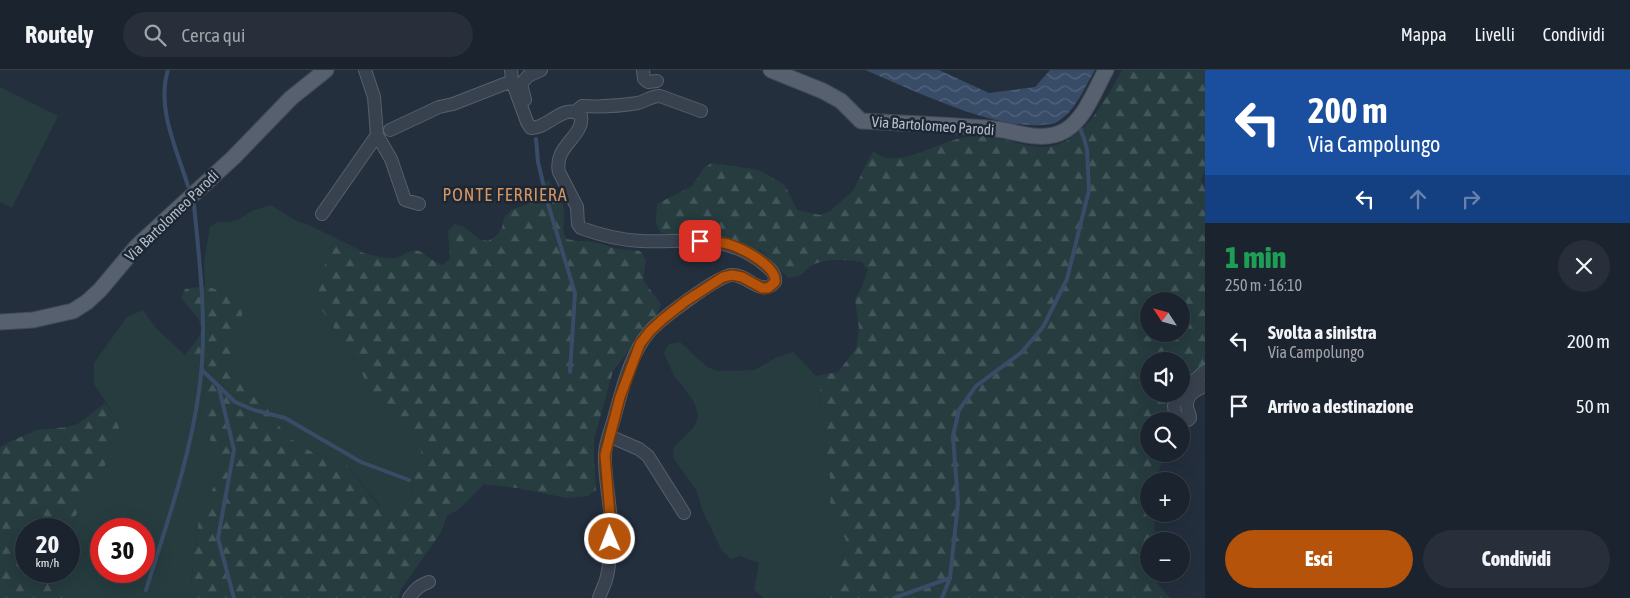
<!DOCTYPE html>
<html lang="it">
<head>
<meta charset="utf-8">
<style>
	:root { --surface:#1b232e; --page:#282f3a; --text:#f1f3f6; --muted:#a0a4aa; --line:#39404a; --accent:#b45309 }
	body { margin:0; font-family:"Asap Condensed",sans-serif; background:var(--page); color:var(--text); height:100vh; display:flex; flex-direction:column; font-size:19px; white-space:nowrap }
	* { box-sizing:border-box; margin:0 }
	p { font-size:16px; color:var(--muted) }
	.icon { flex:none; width:28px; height:28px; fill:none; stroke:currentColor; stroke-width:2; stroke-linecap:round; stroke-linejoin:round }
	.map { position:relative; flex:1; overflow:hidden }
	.side { display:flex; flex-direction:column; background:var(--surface); width:425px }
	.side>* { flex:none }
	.banner { background:#1a4fa0; color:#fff; overflow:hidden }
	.needle { width:32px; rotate:306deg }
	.fabs { position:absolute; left:1140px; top:222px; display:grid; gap:10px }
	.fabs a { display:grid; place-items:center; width:50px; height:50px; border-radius:50%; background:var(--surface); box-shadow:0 5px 20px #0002,0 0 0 1px var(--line); font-size:25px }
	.speed { position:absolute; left:15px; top:448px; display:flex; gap:10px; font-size:25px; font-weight:700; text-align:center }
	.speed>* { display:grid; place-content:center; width:65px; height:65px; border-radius:50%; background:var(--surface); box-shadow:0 5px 20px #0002,0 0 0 1px var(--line); line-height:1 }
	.speed small { font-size:12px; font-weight:400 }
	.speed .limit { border:8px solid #d22; background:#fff; color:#111 }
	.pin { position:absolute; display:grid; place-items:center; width:42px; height:42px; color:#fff; margin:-21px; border-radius:10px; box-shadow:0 2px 8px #0006 }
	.me { position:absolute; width:55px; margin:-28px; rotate:359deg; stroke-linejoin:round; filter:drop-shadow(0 0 4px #0008) }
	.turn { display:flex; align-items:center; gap:18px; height:105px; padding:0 20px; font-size:22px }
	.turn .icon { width:65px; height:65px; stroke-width:2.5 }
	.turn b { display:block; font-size:35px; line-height:42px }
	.lanes { display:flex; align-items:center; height:48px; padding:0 20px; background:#0003; justify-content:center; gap:25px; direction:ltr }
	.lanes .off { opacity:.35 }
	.round { display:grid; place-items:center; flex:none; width:52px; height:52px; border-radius:26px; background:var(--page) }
	.head { display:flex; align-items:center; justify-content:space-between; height:85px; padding:0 20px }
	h1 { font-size:30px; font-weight:800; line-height:38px; color:#1e9e55 }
	.action { display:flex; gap:10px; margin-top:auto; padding:10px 20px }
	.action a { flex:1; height:58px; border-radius:30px; background:var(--accent); color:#fff; font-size:20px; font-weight:800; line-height:58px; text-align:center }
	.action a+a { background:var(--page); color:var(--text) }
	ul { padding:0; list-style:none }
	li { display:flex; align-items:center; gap:15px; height:65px; padding:0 20px }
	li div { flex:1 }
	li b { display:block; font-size:19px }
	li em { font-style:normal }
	header { display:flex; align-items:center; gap:30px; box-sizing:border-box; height:70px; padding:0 25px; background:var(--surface); border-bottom:1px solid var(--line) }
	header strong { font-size:24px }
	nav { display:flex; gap:28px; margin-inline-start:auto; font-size:18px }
	.search { width:350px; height:45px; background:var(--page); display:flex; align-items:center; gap:12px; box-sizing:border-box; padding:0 18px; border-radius:28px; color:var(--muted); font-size:19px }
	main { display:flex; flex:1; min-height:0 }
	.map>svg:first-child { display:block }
	.grass { fill:#263c3f; fill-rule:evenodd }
	.forest { fill:url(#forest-firs); fill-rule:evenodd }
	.water { fill:url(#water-waves) }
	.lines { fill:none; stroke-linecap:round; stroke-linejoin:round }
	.stream { stroke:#394c67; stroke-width:4 }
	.minor-casing { stroke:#565f6c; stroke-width:14 }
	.major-casing { stroke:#414a57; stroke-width:17 }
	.minor { stroke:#38414e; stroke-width:12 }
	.major { stroke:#56606e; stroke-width:15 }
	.route-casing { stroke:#753606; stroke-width:12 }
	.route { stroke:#b45309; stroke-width:9 }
	.labels { text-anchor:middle; stroke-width:5; stroke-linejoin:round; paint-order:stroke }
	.street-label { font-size:15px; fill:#b4bcc9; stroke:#1d2633 }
	.quarter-label { font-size:18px; letter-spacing:1px; fill:#d59563; stroke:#1d2633 }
</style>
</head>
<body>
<header>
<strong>Routely</strong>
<div class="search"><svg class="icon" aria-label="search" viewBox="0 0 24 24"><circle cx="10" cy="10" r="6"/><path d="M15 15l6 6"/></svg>Cerca qui</div>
<nav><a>Mappa</a><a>Livelli</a><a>Condividi</a></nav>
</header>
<main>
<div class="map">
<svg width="1205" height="528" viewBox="0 0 1205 528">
	<defs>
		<pattern id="forest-firs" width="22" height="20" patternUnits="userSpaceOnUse" patternTransform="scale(1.25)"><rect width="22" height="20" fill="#263c3f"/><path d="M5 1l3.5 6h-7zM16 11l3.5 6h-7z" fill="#435659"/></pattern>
		<pattern id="water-waves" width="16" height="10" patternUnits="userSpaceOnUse" patternTransform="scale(1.25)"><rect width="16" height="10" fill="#394c67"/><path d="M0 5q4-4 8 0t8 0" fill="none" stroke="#53647b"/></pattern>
	</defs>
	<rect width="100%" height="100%" fill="#242f3e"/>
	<path class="grass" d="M0,17L58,46L12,138L0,132Z
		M271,135L295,150L313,157L366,183L335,174L327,181L322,240L356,291L377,335L383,344L415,369L420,377L422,387L420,397L414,405L412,424L400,435L389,437L379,435L348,396L310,381L285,365L269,340L239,312L233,278L239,261L205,216L204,193L210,157L218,152H228L237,150L254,140Z
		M143,240L156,258L185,285L197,287L201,290L208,301L200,347L213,376L218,395L219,407L200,443L194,484L191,516L195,528H74L69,523L70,487L75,448L79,438L95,418L120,361L117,350L94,314V293L127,247ZM101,459H144V501H101Z
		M680,272L707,297L717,301L755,300L775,288L793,282L816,306L820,316L821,345L833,421L830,432L846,471L844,484L835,510L822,528H764L754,520L759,493L740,486L731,489L722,481L703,442L696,420L674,389L673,378L694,357L698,346L695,334L683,316L674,306L664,283L669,274Z"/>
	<path class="forest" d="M1122,0H1205V100L1201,110L1205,120V298L1193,301L1181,313V291H1149V324H1175L1170,332L1171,351H1149V384H1165L1155,411H1149V444H1154L1155,471H1149V504H1156V512L1170,528H822L835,510L844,484L846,471L830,432L832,421L821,345L820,316L816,306L838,302L856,279L859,258L855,229L861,219L868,200L862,192C847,190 828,188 813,195C801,201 804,207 788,208L761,180L725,171L669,165L660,162L656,153L657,134L692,116L703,99L711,93L759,100L785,115L797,140L820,145L830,141L853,121L873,81C877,84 882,87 887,88C913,91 944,69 972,66C1002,63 1034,86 1062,73C1090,61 1108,25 1122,0ZM1149,231H1181V264H1149Z
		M548,110C555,118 563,131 564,142C565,154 560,158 567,169L576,171H585L603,174L612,178L640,181L646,190L643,210L661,234L657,244L613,301L594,369V389L596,420L588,426L567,428L517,418L484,414L459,439L447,446L440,464L401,519L398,528H195L191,516L194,484L200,443L219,407L218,395L213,376L200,347L208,301L202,290L197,287L185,285C210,256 204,255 181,228L185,219L205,216L215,219L233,227L240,233L242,242V252L233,278L239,312L269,340L285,365L310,381L348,396L378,435L389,437L400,435L412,424L414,405L420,397L422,387L420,377L415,369L383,344L377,335L356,291L322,240L317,208L324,201L327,181L335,174C350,178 377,189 393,188C402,188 410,178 419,181C427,185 431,191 443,195L450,188L448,161L455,154L464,157L479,169L488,171L496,166L502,158L504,148L511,140L529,134Z
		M105,333L117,350L120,361L95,418L79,438L75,448L70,487L69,523L74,528H0V377L9,372L37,360L68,357L78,354ZM26,459H69V501H26Z"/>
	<path class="water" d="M865,0H939L989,23L1035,17L1050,0H1095C1084,18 1076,41 1057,52C1053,55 1047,54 1042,55C992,59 913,20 865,0Z"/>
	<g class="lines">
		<path class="stream" d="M168,0C156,38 177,80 188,116
			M536,69L538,92L548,134L575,223L570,302
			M202,300L235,332L254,340L285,348L361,392L409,410
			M219,318L234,380L218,468L234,528
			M146,520C166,456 190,388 199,321C208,260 200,196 194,135
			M894,528L950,508
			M942,528L950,508L958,433L953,366L959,340L976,316L1022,282L1043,257L1067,209L1089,120L1087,80L1084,68L1078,54"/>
		<g class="minor-casing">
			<path id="minor" d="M365,0L374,27L377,65L391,89L405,130L419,134
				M511,0L512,11L527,52L531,58C548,59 565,31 581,46C585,66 553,76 559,102L577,137L578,154L581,158C600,165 621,170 641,171C687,173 725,162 764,194C770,199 776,203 775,212C761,228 747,203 731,205C716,207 661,249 650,261C630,283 621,324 613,352C610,362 605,374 605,385C604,407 611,435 611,457C611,472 610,496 606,510C604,516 601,522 599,528
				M643,0L644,9L648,12L657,11
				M525,30L521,14L528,6L541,0
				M575,42L582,36C600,37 620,36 638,33C646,31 651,26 660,26L701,41
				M390,60L439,37L453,34L512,11
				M322,144L377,65
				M1181,322L1205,301
				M1179,324L1174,336L1175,344L1180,349L1188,350L1190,348C1190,343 1187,340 1187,336C1186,325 1197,319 1205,316
				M609,366L639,379L648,386L684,443
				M409,528C415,520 419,515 429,512"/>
		</g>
		<g class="major-casing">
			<path id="major" d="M771,0L823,21L841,31L861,51C903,53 945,55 987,58C1013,59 1041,75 1066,60C1085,48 1095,20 1106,0
				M0,252L33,250L73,241L87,232L100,220L137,176L234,87L291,28L326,0"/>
		</g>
		<use href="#minor" class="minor"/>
		<use href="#major" class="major"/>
	</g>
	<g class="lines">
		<g class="route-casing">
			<path id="route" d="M610,469L611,458L605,385L620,327L640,274L650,261L663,249L686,231L723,207L732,205L742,207L762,218H768L775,212C777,196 742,178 728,174C719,172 710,172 700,171"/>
		</g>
		<use href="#route" class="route"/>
	</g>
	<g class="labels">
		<g class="street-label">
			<text transform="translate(933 56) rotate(4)" y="5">Via Bartolomeo Parodi</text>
			<text transform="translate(172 146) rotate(-44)" y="5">Via Bartolomeo Parodi</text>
		</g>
		<g class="quarter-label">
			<text x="505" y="131">PONTE FERRIERA</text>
		</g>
	</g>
</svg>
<div class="fabs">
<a><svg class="needle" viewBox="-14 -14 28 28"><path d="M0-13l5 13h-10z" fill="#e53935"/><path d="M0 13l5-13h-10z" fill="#a0a4aa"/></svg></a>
<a><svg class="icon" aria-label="sound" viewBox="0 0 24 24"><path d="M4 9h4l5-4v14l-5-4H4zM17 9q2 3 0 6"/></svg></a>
<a><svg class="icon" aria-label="search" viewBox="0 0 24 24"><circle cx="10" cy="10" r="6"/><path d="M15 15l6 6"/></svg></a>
<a>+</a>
<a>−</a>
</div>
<div class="speed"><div>20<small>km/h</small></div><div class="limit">30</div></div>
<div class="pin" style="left:700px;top:171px;background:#d93025"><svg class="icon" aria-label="arrive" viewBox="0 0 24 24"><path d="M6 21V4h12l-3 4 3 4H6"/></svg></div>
<svg class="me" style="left:610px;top:469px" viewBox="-20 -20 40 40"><circle r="17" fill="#b45309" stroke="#fff" stroke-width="3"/><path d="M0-11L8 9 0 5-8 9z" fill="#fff"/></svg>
</div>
<section class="side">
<div class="banner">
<div class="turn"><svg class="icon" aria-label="left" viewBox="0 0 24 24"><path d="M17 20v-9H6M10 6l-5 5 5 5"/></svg><div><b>200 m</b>Via Campolungo</div></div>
<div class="lanes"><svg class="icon" aria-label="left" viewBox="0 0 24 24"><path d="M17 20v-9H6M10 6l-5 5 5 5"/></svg><svg class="icon off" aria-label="ahead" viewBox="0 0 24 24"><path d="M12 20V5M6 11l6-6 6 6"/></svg><svg class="icon off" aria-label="right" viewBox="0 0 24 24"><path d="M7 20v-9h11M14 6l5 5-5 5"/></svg></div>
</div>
<div class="head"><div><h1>1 min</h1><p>250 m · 16:10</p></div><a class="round"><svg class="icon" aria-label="close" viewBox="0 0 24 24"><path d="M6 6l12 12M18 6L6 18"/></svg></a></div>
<ul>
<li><svg class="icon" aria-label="left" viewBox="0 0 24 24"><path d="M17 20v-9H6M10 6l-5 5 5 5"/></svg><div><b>Svolta a sinistra</b><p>Via Campolungo</p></div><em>200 m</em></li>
<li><svg class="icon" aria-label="arrive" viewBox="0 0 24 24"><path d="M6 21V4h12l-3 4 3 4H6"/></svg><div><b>Arrivo a destinazione</b></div><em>50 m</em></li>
</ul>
<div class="action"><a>Esci</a><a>Condividi</a></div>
</section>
</main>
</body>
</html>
